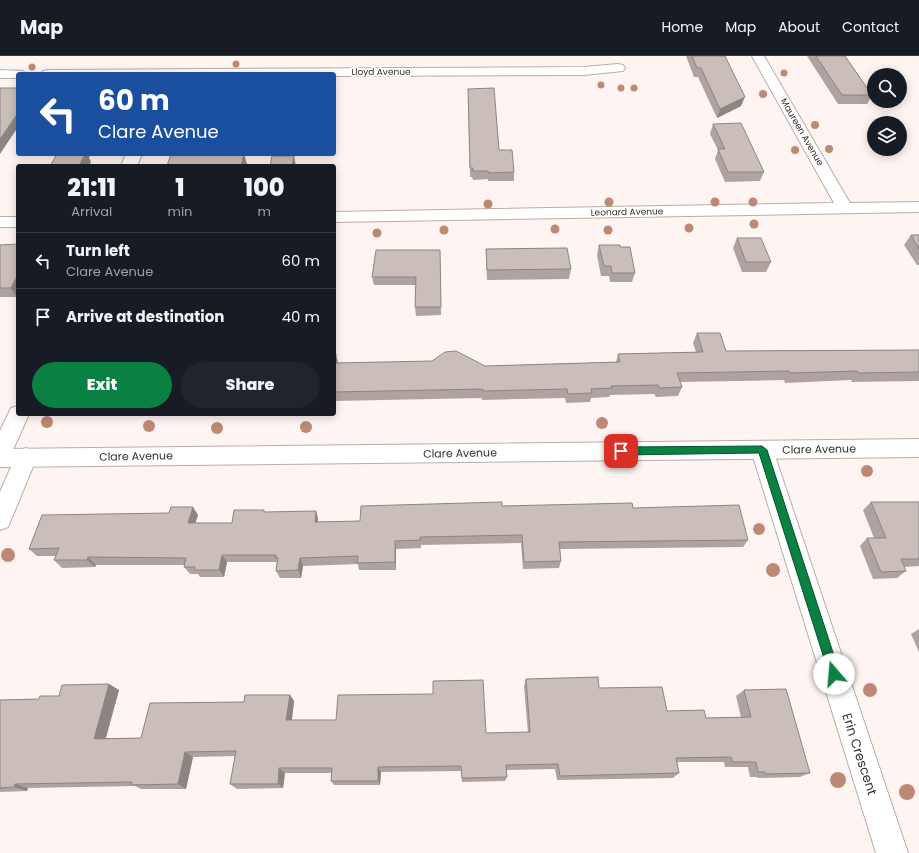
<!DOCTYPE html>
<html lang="en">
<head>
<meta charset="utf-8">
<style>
	:root { --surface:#171b24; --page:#20242c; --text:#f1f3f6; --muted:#9ea1a6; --line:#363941; --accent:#0b8043 }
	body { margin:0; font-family:Poppins,sans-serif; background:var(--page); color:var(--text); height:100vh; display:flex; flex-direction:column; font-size:15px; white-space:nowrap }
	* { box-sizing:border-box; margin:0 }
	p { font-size:13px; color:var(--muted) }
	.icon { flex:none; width:22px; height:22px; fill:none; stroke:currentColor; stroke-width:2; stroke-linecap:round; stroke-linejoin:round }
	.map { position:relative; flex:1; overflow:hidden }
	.side { position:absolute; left:16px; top:108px; width:320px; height:252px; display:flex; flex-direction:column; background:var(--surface); border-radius:4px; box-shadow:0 2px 10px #0003 }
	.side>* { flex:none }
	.banner { position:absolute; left:16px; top:16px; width:320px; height:84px; border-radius:4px; box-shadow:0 2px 10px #0003; background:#1a4fa0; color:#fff; overflow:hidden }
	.fabs { position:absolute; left:867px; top:12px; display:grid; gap:8px }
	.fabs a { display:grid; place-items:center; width:40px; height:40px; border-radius:50%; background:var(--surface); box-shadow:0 2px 10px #0003; font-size:20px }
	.pin { position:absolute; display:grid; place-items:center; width:34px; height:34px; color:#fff; margin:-17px; border-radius:8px; box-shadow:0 2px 6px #0006 }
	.me { position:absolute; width:44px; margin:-22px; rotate:342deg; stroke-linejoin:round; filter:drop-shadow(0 0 3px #0008) }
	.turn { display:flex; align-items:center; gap:14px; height:84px; padding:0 16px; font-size:18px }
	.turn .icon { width:52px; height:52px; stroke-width:2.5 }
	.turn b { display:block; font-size:28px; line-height:34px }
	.eta { display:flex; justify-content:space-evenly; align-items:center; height:68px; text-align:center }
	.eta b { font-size:24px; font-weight:800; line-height:28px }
	.button { display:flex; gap:8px; margin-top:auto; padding:8px 16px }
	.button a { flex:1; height:46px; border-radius:24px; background:var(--accent); color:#fff; font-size:16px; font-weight:800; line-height:46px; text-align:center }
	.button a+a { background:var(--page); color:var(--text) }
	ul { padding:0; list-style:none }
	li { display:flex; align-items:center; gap:12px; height:56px; padding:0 16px; border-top:1px solid var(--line) }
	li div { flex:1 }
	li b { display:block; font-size:15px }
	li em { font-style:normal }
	header { display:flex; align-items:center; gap:24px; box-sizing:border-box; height:56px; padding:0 20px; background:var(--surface); border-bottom:1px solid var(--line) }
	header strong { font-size:19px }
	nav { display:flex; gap:22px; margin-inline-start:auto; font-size:14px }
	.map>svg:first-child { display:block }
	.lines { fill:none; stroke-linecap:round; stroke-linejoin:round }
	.street-casing { stroke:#b9ada9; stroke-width:2 }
	.secondary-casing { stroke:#b9ada9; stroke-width:2 }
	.street { fill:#fff; fill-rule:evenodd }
	.secondary { fill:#fff; fill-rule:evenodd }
	.tree { fill:#bd8975 }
	.wall { fill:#aea3a0 }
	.shaded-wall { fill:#8d8582 }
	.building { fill:#cabeba; stroke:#8d8582 }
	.route { fill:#0b8043; stroke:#07532c }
	.labels { text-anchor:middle; stroke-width:3.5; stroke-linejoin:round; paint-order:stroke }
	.far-street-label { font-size:9px; fill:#342f2e; stroke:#fff }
	.street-label { font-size:11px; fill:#342f2e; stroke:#fff }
	.near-street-label { font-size:13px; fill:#342f2e; stroke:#fff }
</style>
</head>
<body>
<header>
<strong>Map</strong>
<nav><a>Home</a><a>Map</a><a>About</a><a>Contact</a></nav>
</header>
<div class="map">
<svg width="919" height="797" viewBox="0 0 919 797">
	<rect width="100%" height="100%" fill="#fef4f1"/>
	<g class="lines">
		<g class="street-casing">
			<path id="street" d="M752,0H764L850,147L919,146V156L334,166V156L834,147Z
				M618,8L623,9L625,12L623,15L584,19L334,20V18H41L43,15L48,14L584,11Z
				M0,14L23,15L25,18H18V22H0Z
				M126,98H142L137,110H121Z
				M0,161H18V171H0Z
				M18,350V358H29L8,405L0,408V375L11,352Z
				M762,385L770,388L773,394L908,797H876L751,394L754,388Z
				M26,392L34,395L37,401L8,471L0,474V436L18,395Z"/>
		</g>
		<g class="secondary-casing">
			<path id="secondary" d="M919,383V401L0,411V393Z"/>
		</g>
		<use href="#street" class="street"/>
		<use href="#secondary" class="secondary"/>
	</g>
	<g class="tree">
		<circle cx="236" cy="8" r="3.5"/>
		<circle cx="32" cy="11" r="3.5"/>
		<circle cx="784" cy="17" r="3.5"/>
		<circle cx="601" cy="29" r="3.5"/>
		<circle cx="621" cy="32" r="3.5"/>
		<circle cx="634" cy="32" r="3.5"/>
		<circle cx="763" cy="38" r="4"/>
		<circle cx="815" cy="69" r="4"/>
		<circle cx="829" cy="93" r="4"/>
		<circle cx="795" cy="94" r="4"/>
		<circle cx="609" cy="146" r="4.5"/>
		<circle cx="715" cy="146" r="4.5"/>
		<circle cx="753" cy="146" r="4.5"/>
		<circle cx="488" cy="148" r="4.5"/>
		<circle cx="754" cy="168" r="4.5"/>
		<circle cx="689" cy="172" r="4.5"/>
		<circle cx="555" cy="173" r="4.5"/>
		<circle cx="444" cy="174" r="4.5"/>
		<circle cx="608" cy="174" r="4.5"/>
		<circle cx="377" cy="177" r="4.5"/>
		<circle cx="47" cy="366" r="6"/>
		<circle cx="602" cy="367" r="6"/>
		<circle cx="149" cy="370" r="6"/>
		<circle cx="306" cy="371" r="6"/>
		<circle cx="217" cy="372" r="6"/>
		<circle cx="867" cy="415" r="6"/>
		<circle cx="759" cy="473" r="6"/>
		<circle cx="8" cy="499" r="7"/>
		<circle cx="773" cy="514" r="7"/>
		<circle cx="870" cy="634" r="7"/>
		<circle cx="838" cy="724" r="8"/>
		<circle cx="907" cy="736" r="8"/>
	</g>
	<path class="wall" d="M686,0H725L741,50L717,62L698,21H694Z
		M807,0H845L872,39L867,48H838Z
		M468,41L499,94L514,116V125H488V123L473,124L472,121H470Z
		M713,68L764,116L760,125L725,126L715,103L718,94L710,78Z
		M911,179H919V209H917L904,189Z
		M737,182L771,206L766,216H742L733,192Z
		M0,189L17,241H0Z
		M599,189L620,191L635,217L632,226H610L609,220H601L597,199Z
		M486,193L571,213L569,223L487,224L486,203Z
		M440,194L441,259L416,260L415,251L416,229H374L372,221Z
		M697,277L726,295L919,294V325L852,326L851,324L785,327L784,324L680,326L682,331L678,340L656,341L654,338L610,339L609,341L591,342L590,346L566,347L565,342L482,344V342L334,345V298L338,307L485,310L616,306L618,298L696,296L693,287Z
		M871,446H919V510L904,511L906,515L897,522L873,523L860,490L867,482H874L863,454Z
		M502,450L633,452L748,484L743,491L560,493L561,505L559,512L523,513L521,487L421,489V492L396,493V514H359L358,508L303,510L301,522H280L276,515L277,506H227L224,521H200L198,518H190L184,511L185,509H96L95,511L62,512L54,504L56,500H37L29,493L198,459L195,467H232L265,456L318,462V466L360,465Z
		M919,573V596L911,578Z
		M526,623L599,632L667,655L706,662L741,661L736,640L744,634L810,717L800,721L757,722V721H750L748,711H725L724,706H677L679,717L673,722L557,724L555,713L506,714L507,721L505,725L462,726L461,715L381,716L380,729H334L331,725V717H285L283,732L237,733L230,728L235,700L193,701L186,733H141L135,730L28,732L27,735L0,736V644L39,643L59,640L109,628L119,634L106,682H141L244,646L290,639L294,645L292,664L486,677H528L524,630Z"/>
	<path class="shaded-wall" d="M745,41L741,50L717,62L720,53Z
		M18,57V71L0,98V83Z
		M82,98H89L90,99L89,102L91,106L89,110H79Z
		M244,98L247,108L246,110H241Z
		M294,100L296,110H292Z
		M18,218V240L17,241L11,232Z
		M336,298L338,307H335Z
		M193,451L198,459L193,475L188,467Z
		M316,455L318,462L317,474L315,466Z
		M395,485L396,493V514L395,506Z
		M222,499L227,506L224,521L219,514Z
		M88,501L96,509L95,511L87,504Z
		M300,502L303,510L301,522L298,514Z
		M109,628L119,634L104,688L94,683Z
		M290,639L294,645L291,670L286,664Z
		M185,696L193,701L186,733L178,728Z
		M378,711L381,716L380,729L378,725Z
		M279,712L285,717L283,732L278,728Z
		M15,728L28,732L27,735L14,731Z"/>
	<path class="building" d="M692,0H725L745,41L720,53L701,12H697Z
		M816,0H845L872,39H842Z
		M0,32H18V57L0,83Z
		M494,32L499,94H512L514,116L489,117L488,115H473V112H470L468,33Z
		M741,67L764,116H728L718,93H725L713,68Z
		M57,98H85L79,110H50Z
		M171,98H244L241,110H167Z
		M272,100H294L292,110H270Z
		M911,179H919V193Z
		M737,182H761L771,206H746Z
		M18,188V218L11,232H0V189Z
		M599,189H620V191H630L635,217H612L611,210H604Z
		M567,192L571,213L487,214L486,193Z
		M376,194H440L441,251H415L416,221H372Z
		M697,277H720L726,295L919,294V316L858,317L857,315L790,317L789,315L677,317L682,331L659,332L658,329L611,330L612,332L591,333L592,337L568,338L567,333L483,335V333L334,336V298H336L335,307L432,305L445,296L456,295L485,310L620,306L618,298L703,296Z
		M502,446V450L632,447L633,452L739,449L748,484L559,486L561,505L524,506L522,479L420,481V484L395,485V506L357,507L358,500L300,502L298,514L276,515L278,501L275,502L276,499H222L219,514H195V511H184L186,502L88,501L87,504H54L59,492L29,493L42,459L169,457L171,451H193L188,467H232L234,454H264V456L316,455L315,466L360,465L361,450Z
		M871,446H919V503H901L906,515L881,516L867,482H886Z
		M598,621L599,632L662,631L667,655L704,654L706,662L751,661L744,634L786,633L810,717L766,718L765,716H758L756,706H733L731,701L676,702L679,717L560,720L558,708L506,709L507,721L462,722L461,710L378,711V725H331L332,712H279L278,728H230L236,695L185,696L178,728L131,729L132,726L15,728L14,731L0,732V644L39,643L40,640H59L62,629L109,628L94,683L141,682L150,647L244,646L245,639H290L286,664H336L338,639L433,638V625L483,624L486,677L530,676L526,623Z"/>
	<path class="route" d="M762,390L767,394L840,618L838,622L834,623L830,622L829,618L759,397L621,399L617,395L621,391Z"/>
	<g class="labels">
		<g class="far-street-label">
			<text x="381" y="19">Lloyd Avenue</text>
			<text transform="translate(802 76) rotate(60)" y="3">Maureen Avenue</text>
			<text transform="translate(627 156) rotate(-1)" y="3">Leonard Avenue</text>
		</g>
		<g class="street-label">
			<text transform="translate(819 393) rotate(-1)" y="4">Clare Avenue</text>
			<text transform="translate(460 397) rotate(-1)" y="4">Clare Avenue</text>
			<text transform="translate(136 400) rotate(-1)" y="4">Clare Avenue</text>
		</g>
		<g class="near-street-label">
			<text transform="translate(860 698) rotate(72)" y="5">Erin Crescent</text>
		</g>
	</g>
</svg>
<div class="fabs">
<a><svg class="icon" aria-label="search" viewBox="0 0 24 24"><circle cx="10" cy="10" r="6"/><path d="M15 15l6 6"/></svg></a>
<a><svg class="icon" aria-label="layers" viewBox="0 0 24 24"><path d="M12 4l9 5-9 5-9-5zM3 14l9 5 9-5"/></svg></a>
</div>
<div class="pin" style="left:621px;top:395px;background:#d93025"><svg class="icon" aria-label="arrive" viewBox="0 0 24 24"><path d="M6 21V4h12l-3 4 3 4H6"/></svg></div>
<svg class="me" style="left:834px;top:618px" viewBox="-20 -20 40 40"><circle r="19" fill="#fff"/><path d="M0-13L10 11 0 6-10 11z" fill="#0b8043"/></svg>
<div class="banner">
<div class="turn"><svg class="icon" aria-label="left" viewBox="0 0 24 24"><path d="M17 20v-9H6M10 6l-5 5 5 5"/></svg><div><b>60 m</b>Clare Avenue</div></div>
</div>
<section class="side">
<div class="eta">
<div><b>21:11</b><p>Arrival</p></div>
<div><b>1</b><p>min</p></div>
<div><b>100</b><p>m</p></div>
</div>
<ul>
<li><svg class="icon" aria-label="left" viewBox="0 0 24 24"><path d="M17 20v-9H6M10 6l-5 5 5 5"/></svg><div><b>Turn left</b><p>Clare Avenue</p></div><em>60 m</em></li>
<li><svg class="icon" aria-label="arrive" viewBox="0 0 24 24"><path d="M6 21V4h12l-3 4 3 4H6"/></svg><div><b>Arrive at destination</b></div><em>40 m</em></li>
</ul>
<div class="button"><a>Exit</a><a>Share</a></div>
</section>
</div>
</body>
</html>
